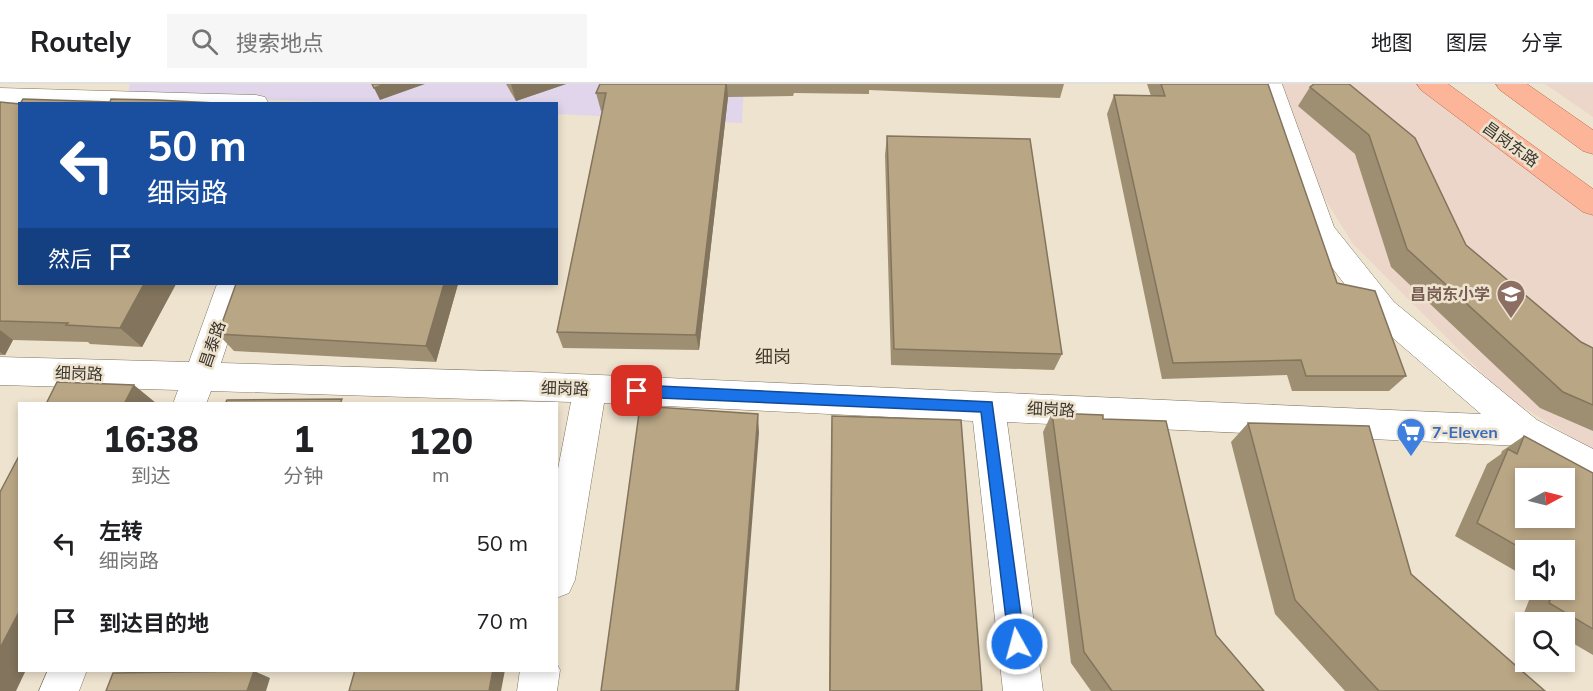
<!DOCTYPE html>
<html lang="zh">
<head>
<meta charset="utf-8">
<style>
	:root { --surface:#fff; --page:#f6f6f6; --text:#202124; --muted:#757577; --line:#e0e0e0 }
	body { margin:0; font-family:Mulish,"Noto Sans SC",sans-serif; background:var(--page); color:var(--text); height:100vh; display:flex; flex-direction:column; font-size:22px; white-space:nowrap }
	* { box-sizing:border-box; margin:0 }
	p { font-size:20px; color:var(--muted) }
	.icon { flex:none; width:33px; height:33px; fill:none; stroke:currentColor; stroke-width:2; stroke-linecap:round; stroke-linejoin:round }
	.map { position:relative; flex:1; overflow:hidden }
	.panel { position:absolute; left:18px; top:318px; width:540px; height:270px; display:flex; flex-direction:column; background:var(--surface); border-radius:0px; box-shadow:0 3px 9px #0003 }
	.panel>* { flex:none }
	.guide { position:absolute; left:18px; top:18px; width:540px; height:183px; border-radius:0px; box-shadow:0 3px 9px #0003; background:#1a4fa0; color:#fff; overflow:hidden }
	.needle { width:39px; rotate:83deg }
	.buttons { position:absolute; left:1515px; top:384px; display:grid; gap:12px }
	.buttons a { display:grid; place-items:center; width:60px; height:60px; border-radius:0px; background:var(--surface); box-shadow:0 3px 9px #0003; font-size:30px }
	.pin { position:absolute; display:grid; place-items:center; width:51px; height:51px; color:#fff; margin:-26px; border-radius:12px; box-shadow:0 3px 9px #0006 }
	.me { position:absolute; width:66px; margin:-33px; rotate:353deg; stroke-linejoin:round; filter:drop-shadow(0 0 4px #0008) }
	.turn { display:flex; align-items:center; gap:21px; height:126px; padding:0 30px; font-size:27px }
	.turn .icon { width:78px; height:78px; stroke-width:2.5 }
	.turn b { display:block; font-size:42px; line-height:51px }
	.then { display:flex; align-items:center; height:57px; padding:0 30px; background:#0003; gap:12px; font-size:22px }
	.eta { display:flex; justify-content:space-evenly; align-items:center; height:102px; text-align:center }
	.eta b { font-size:36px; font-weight:800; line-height:42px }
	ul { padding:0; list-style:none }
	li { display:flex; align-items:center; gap:18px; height:78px; padding:0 30px }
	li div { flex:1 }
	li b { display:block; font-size:22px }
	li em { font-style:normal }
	header { display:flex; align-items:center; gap:36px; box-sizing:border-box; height:84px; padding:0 30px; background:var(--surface); border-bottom:2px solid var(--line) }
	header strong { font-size:28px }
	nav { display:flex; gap:33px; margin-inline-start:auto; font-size:21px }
	.search { width:420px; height:54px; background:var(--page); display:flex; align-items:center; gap:15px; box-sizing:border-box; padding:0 21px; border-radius:0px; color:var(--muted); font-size:22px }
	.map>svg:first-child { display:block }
	.education { fill:#ecd5c9 }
	.medical { fill:#e0d5ea }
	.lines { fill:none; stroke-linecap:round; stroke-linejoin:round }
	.street-casing { stroke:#7e7462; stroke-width:1 }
	.primary-casing { stroke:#b86847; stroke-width:1 }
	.street { fill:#fff; fill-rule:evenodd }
	.primary { fill:#fdb599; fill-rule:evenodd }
	.wall { fill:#9f8f72 }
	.shaded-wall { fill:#82745d }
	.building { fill:#b9a685; stroke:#82745d; stroke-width:1.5; fill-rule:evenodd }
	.route { fill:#1a73e8; stroke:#114b97; stroke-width:1.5 }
	.labels { text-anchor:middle; stroke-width:5; stroke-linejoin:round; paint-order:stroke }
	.street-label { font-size:16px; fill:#3a352d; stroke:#eee3cf }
	.education-label { font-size:16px; font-weight:bold; fill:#785e54; stroke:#eee3cf; text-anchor:end }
	.shop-label { font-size:16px; font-weight:bold; fill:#366cbe; stroke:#eee3cf; text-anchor:start }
	.neighbourhood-label { font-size:18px; fill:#443a2a; stroke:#eee3cf }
</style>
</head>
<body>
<header>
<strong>Routely</strong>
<div class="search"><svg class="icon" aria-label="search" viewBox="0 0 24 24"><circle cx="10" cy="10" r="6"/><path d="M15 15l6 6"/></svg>搜索地点</div>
<nav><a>地图</a><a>图层</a><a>分享</a></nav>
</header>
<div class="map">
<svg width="1593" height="607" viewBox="0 0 1593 607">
	<rect width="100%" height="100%" fill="#eee3cf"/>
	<path class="education" d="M1282,0H1416L1593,130V367L1504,311L1353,160L1319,105Z
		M1545,0H1593V33Z"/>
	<path class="medical" d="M130,0H744L742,39L557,30L556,20L346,19L128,9Z"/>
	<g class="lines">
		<g class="street-casing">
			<path id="street" d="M1256,0H1282L1334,143L1394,218L1537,336L1593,365V399L1521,362L1007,338L1043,607H1003L973,337L604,319L575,496L569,509L556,514V395L571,318L211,307L206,320H173L178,306L0,301V273L189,278L217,200H247L221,279L531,288L1481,330L1372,236L1311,156Z
				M0,4L256,11L265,13L269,20H20V23L0,22Z
				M556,578L560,586L557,607H517L520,586H556Z
				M48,586H87L79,607H39Z"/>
		</g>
		<g class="primary-casing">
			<path id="primary" d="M1417,0H1448L1593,105V131L1583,128L1421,6Z
				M1496,0H1527L1593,46V70L1583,67L1500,6Z"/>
		</g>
		<use href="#street" class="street"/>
		<use href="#primary" class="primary"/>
	</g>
	<path class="wall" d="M506,0H566L516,17Z
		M600,0H1064L1060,14L869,6V10L794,9L793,12L728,13L699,266L563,264L557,248L602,27H601L596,9Z
		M1147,0H1268L1337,199L1406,292L1389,307H1292L1287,291L1162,295L1107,30L1114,11L1151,12Z
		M1349,0L1466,161L1581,258L1593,264V347L1540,324L1391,183L1355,70L1298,22L1310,3Z
		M0,18L20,200H176L142,263L90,260L88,258L13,256L5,271H0Z
		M887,52L1062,270L1054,286L891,281L885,71Z
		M458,200L436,278L234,267L218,250Z
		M1052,329L1103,335L1216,551L1264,607H1091L1071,579L1043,348Z
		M832,332L982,607H829L831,351Z
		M1248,339L1411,490L1545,607H1345L1275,530L1231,358Z
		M1524,352L1593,389V571L1564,554V538H1539L1524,529L1533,506H1564V466H1526V493L1455,452L1487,380L1501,370L1502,367Z"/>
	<path class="shaded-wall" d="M385,0H425L380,16L374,4Z
		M511,0H566L516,17Z
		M726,0H727L728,13L699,266L696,251Z
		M144,200H176L142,263L120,244Z
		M444,200H458L436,278L426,262Z
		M0,246L13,256L5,271L0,268Z
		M134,301L156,319V320H124Z
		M758,330L759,349L739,607H736Z
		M20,526V586H26L16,607H0V564Z
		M493,586H505L501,607H489Z
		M254,587L270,594L266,607H247Z"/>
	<path class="building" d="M372,0H385L374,4Z
		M600,0H726L696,251L557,248L606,9H596Z
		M1161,0H1268L1337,199L1375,207L1406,292H1306L1301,276L1173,279L1114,11L1165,12Z
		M1314,0H1349L1415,54L1466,161L1581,258L1593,264V321L1563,308L1407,165L1369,51L1310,3Z
		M23,15L110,18L111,15L157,16L235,20H20Z
		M0,18L20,20V200H144L120,244L66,241L68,239L0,237Z
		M887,52L1030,55L1062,270L894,265Z
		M236,200H444L426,262L218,250Z
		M57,298L134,301L124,320H46Z
		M342,315L340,320H225L227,316Z
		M640,322L758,330L736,607H601Z
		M1052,329L1103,331V335L1166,337L1216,551L1264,607H1112L1084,568Z
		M832,332L961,336L982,607H830Z
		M1248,339L1369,342L1411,490L1545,607H1379L1295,516Z
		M1524,352L1593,389V545L1549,519L1554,506H1564V466L1526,467L1477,439L1508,365L1517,370ZM1526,394H1564V434H1526Z
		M20,370V526L0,564V408Z
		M355,586H493L489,607H349Z
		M254,587L247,607H106L113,589Z"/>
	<path class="route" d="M637,301L992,318L1025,560L1022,565L1017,568L1011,565L1009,560L981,328L637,313L632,311L630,307L632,303Z"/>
	<defs>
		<g id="school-pin" transform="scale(1.5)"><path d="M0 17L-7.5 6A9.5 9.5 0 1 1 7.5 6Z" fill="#8d6e63" stroke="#eee3cf"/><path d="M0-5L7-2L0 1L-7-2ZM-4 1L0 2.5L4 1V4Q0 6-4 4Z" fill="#fff"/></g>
		<g id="supermarket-pin" transform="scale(1.5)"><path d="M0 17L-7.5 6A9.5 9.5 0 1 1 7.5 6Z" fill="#3f7fe0" stroke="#eee3cf"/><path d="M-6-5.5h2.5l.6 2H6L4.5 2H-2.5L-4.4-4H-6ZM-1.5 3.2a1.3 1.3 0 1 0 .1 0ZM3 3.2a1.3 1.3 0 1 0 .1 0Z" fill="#fff"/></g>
	</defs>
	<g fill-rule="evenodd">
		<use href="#school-pin" x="1511" y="210"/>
		<use href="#supermarket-pin" x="1411" y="348"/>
	</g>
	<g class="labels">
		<g class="street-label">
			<text transform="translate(1511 60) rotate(36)" y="6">昌岗东路</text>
			<text transform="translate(212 260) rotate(-71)" y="6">昌泰路</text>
			<text transform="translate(79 289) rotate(2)" y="6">细岗路</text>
			<text transform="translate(565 304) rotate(2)" y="6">细岗路</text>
			<text transform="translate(1051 325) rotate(3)" y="6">细岗路</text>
		</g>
		<g class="education-label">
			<text x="1490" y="216">昌岗东小学</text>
		</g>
		<g class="shop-label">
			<text x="1432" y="354">7-Eleven</text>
		</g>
		<g class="neighbourhood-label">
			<text x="773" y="279">细岗</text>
		</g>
	</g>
</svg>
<div class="buttons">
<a><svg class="needle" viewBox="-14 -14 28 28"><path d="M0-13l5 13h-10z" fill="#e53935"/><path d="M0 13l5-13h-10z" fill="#757577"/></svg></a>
<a><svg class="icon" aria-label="sound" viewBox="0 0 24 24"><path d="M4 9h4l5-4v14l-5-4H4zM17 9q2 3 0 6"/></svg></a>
<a><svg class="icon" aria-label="search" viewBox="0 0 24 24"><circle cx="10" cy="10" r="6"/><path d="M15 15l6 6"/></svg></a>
</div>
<div class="pin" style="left:637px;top:307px;background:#d93025"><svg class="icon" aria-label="arrive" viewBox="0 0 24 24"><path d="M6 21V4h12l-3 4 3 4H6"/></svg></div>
<svg class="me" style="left:1017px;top:560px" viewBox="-20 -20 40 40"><circle r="17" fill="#1a73e8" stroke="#fff" stroke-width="3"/><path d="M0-11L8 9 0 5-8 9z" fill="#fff"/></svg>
<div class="guide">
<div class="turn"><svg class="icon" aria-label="left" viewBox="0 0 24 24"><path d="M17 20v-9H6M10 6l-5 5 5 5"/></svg><div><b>50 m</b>细岗路</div></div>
<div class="then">然后<svg class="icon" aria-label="arrive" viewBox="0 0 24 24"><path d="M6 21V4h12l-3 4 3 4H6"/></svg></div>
</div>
<section class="panel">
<div class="eta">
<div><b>16:38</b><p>到达</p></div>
<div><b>1</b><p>分钟</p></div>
<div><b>120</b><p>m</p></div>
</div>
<ul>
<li><svg class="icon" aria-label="left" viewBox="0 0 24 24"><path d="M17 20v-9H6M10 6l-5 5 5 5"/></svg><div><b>左转</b><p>细岗路</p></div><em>50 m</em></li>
<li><svg class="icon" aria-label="arrive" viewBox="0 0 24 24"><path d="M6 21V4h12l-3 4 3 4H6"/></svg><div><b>到达目的地</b></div><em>70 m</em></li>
</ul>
</section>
</div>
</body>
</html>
